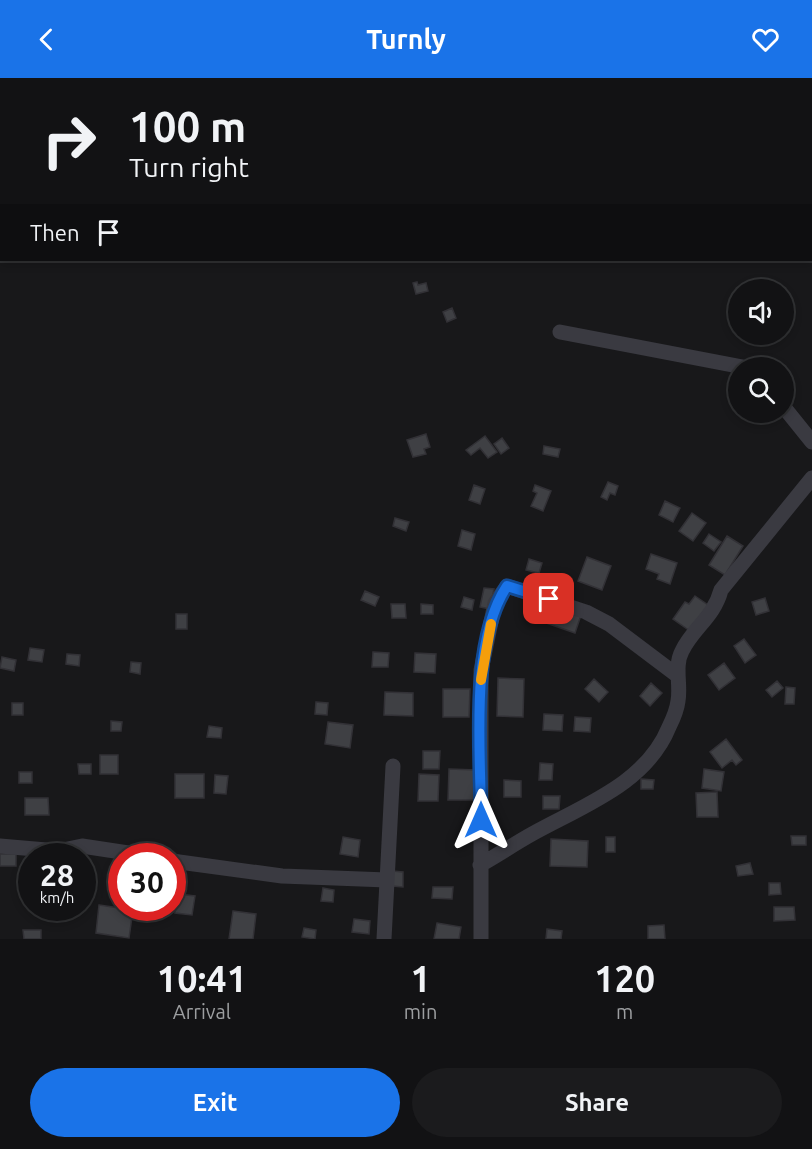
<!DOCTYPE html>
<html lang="en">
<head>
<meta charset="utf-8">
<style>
	:root { --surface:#121214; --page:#1b1b1d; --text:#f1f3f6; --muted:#9c9ea0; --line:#313234; --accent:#1a73e8 }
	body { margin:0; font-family:Ubuntu,sans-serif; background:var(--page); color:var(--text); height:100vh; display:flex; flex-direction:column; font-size:22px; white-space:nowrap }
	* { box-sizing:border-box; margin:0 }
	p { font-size:20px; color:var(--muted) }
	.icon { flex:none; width:33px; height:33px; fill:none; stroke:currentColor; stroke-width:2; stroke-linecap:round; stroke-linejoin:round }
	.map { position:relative; height:861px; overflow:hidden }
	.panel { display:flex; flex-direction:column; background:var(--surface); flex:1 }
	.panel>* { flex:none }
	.hud { position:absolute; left:0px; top:0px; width:813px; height:183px; box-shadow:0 3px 9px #0003,0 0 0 2px var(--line); background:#121214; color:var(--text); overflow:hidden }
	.buttons { position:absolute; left:728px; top:201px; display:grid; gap:12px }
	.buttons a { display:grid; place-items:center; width:66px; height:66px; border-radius:50%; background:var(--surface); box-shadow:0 3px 9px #0003,0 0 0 2px var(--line); font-size:30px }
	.speed { position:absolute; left:18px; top:765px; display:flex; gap:12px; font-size:30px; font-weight:700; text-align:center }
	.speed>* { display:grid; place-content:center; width:78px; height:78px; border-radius:50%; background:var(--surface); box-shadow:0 3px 9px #0003,0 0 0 2px var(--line); line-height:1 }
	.speed small { font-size:15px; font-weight:400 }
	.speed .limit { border:9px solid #d22; background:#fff; color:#111 }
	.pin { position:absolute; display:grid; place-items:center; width:51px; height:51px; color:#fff; margin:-26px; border-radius:12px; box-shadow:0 3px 9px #0006 }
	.me { position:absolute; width:66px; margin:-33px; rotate:0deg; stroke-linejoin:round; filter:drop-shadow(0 0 4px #0008) }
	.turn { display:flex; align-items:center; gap:21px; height:126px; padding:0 30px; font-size:27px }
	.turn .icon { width:78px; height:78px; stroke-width:2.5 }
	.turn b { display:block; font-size:42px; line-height:51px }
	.then { display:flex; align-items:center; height:57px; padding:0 30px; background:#0003; gap:12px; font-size:22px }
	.eta { display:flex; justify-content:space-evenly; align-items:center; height:102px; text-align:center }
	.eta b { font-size:36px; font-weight:700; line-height:42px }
	.cta { display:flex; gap:12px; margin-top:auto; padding:12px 30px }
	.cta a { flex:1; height:69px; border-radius:36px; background:var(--accent); color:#fff; font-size:24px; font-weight:700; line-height:69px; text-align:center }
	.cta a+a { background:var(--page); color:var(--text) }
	header { display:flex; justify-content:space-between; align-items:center; height:78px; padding:0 30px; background:var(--accent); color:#fff; font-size:27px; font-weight:700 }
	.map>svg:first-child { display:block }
	.building { fill:#3f4044; stroke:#323136; stroke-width:1.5 }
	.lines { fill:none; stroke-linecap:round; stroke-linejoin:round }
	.street { stroke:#3a3a41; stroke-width:15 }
	.route-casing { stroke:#114b97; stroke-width:15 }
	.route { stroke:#1a73e8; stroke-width:10 }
	.slow { stroke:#f59e0b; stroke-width:10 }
</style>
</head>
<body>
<header><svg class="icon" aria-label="back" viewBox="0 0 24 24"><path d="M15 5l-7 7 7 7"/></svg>Turnly<svg class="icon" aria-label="heart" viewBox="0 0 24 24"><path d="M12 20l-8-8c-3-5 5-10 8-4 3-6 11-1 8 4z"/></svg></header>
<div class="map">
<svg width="812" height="861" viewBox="0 0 812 861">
	<rect width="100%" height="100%" fill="#18181a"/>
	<path class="building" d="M417,204L418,207L426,205L428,213L416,216L413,205Z
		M452,230L456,240L447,244L443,234Z
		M426,356L430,369L424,371L426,376L413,379L407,362Z
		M485,358L497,374L488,380L480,370L471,377L466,372Z
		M502,360L509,370L501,376L494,366Z
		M544,368L560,371L558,379L543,376Z
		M608,404L618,408L615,417L610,415L607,422L601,419Z
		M474,407L485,411L480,426L469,422Z
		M535,407L551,413L543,433L531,428L537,415L533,413Z
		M665,423L680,430L673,444L659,437Z
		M692,435L706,445L693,463L679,453Z
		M395,440L409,444L406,453L393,448Z
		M462,452L475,456L471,472L458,468Z
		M709,456L721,464L714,473L703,465Z
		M727,458L743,468L725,497L709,487Z
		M651,476L677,485L670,506L657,501L659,496L646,491Z
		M587,479L611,488L602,512L578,503Z
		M529,481L542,485L539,495L526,492Z
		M484,510L494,511L490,531L480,529Z
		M365,513L379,519L375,528L361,522Z
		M695,518L708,527L690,553L673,541L685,524L689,526Z
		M464,519L474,522L472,532L461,529Z
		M765,520L769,533L756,537L752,524Z
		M535,522L581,537L575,555L529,539Z
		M391,526H405L406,540H392Z
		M421,526L433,527V536H421Z
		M176,536H187V551H176Z
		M744,561L756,577L745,585L734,568Z
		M30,570L44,572L42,584L28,582Z
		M373,574L389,575L388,589H372Z
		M415,575L436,576L435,595L414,594Z
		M67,576L80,577L79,588L66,586Z
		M2,579L16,582L14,593L0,590Z
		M131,584L141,585L140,596L130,594Z
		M724,585L735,600L719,612L708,597Z
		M498,600L524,601L523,639L497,638Z
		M594,601L608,614L599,624L585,611Z
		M777,603L783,610L772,619L766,612Z
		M651,605L662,615L650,628L640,618Z
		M786,609L795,610L794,626H785Z
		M443,611H470L469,639H443Z
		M385,614L413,615V638L384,637Z
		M316,624L328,625L327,637L315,636Z
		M12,625H23V637H12Z
		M544,636L563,637L562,653L543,652Z
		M575,639L591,640L590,654L574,653Z
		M111,643L122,644L121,653H111Z
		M328,644L353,647L350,670L325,666Z
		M209,648L222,650L221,660L207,659Z
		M726,661L742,682L736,687L732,682L722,690L710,674Z
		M423,673H440L439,691H423Z
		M100,677H118V696H100Z
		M540,685L553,686L552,702H539Z
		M78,686H91V696H79Z
		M449,691L477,692L476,722H448Z
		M704,691L724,694L721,713L702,710Z
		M19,694H32V705H19Z
		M175,696H204V720H175Z
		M419,696L439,697L438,723H418Z
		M215,697L228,698L226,716L214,715Z
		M641,701L654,702L653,711H641Z
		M504,702L521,703V719H504Z
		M717,714L718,739H697L696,715Z
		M543,718H560L559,731H543Z
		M25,720H48L49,737H25Z
		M791,758H806V767H792Z
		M343,759L360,762L358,779L340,776Z
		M606,759H615V774H606Z
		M551,761L588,763L587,789L550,788Z
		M0,776H16V788H0Z
		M750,785L753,796L738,798L736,788Z
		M392,793L403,794V809L392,808Z
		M769,805H780L781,816L769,817Z
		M433,809H453L452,821L432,820Z
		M323,810L334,812L333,824L321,823Z
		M178,816L195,818L192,837L175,835Z
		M99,827L133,832L129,860L96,855Z
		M774,829H794L795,842L774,843Z
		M233,833L256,836L253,861H229Z
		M354,841L370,843L369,856L352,854Z
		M437,845L461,849L459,861H434Z
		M664,847L665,861H648V848Z
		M304,850L316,852L315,861L302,859Z
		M547,851L562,853L561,861H546Z
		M23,852H41V861H24Z"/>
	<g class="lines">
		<path class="street" d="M560,254L748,290
			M783,328L812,364
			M0,768L58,773L82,768L148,778
			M172,783L282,798L387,802
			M480,787C498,777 514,766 532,756C582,728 646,706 669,649C673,641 677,631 678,623C681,607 674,588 682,573C693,550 714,539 721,512L812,400
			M384,861L393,688
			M481,861V592L495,525L507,508L586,534L609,546L678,598"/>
	</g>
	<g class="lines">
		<g class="route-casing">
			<path id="route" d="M481,742C481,674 469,565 507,508L549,521"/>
		</g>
		<use href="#route" class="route"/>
		<path class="slow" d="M481,602L491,546"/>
	</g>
</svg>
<div class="buttons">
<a><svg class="icon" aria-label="sound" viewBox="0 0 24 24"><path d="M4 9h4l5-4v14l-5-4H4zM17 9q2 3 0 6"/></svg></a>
<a><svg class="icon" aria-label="search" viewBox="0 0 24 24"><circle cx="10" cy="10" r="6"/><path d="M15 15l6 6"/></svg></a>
</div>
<div class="speed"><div>28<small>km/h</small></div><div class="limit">30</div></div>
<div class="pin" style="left:549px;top:521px;background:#d93025"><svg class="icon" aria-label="arrive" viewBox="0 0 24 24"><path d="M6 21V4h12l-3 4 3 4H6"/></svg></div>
<svg class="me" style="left:481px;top:742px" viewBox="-20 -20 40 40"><path d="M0-17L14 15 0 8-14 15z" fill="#1a73e8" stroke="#fff" stroke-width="4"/></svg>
<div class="hud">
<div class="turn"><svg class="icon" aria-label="right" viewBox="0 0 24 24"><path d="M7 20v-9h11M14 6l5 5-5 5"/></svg><div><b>100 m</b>Turn right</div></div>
<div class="then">Then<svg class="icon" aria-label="arrive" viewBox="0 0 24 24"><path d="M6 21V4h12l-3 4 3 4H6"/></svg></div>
</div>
</div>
<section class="panel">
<div class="eta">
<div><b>10:41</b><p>Arrival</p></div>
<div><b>1</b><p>min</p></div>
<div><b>120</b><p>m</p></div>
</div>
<div class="cta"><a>Exit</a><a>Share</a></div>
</section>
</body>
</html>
